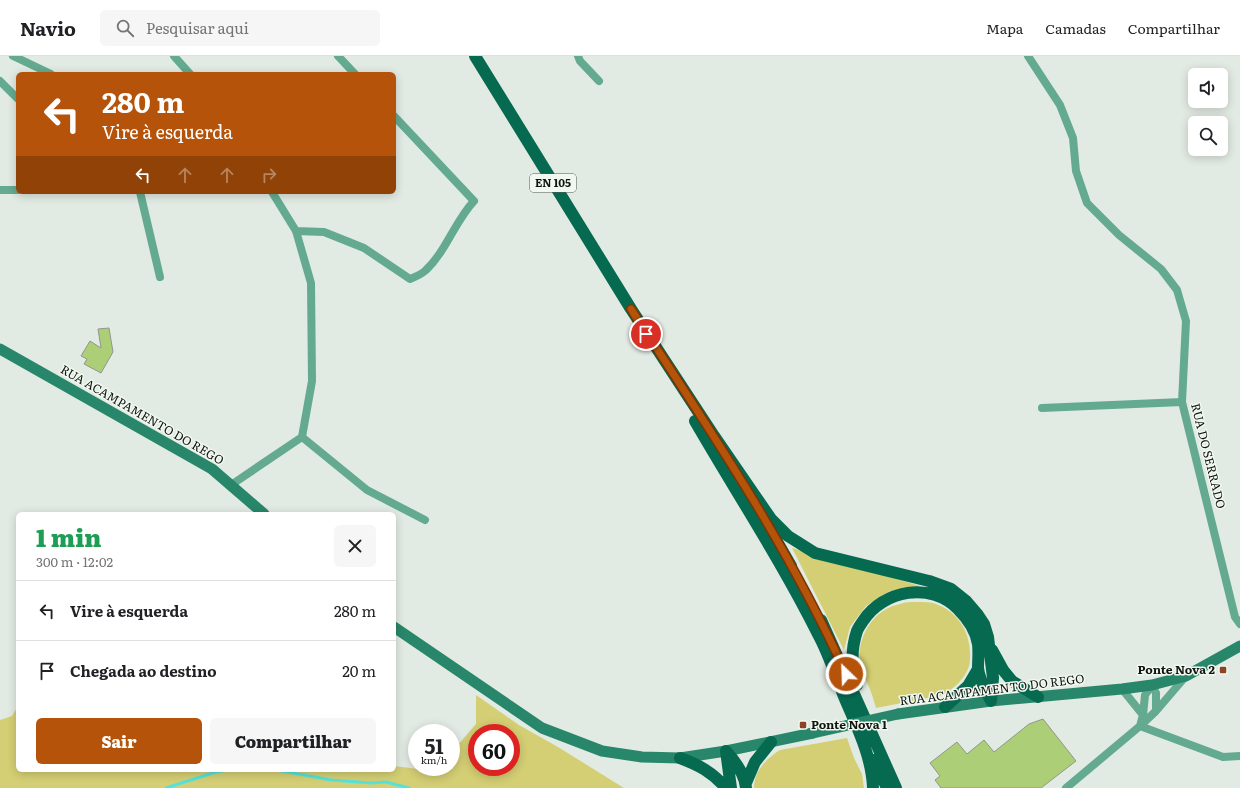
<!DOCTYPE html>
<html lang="pt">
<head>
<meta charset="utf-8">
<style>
	:root { --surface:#fff; --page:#f6f6f6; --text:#202124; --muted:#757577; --line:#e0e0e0; --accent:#b45309 }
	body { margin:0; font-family:Literata,serif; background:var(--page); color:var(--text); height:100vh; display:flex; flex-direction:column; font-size:15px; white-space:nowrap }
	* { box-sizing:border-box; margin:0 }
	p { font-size:13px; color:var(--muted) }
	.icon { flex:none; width:22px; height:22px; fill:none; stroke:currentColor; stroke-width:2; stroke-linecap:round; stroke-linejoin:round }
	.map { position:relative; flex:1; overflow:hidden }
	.panel { position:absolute; left:16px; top:456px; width:380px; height:260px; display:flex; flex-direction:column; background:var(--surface); border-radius:6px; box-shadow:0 2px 10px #0003 }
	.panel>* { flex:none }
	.top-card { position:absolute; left:16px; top:16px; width:380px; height:122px; border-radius:6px; box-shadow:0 2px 10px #0003; background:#b45309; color:#fff; overflow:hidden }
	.tools { position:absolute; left:1188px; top:12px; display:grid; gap:8px }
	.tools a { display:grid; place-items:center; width:40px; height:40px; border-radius:6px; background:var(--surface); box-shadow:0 2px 10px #0003; font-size:20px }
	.speed { position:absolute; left:408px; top:668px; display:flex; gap:8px; font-size:20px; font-weight:700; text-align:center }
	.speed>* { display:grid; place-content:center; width:52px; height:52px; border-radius:50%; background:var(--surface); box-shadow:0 2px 10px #0003; line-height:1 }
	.speed small { font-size:10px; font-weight:400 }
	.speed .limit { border:6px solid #d22; background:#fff; color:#111 }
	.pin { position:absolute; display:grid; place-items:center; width:34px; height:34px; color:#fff; margin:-17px; border:2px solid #fff; border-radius:50%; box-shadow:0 1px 4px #0007 }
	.me { position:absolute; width:44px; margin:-22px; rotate:336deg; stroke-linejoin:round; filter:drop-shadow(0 0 3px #0008) }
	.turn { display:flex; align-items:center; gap:14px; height:84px; padding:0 20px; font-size:18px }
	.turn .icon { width:52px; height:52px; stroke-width:2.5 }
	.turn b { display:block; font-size:28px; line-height:34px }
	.lanes { display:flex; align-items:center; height:38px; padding:0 20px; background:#0003; justify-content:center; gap:20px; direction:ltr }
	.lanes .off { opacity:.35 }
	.round { display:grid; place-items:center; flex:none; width:42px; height:42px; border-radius:6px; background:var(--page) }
	.summary { display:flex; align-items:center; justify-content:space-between; height:68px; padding:0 20px }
	h1 { font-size:24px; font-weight:800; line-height:30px; color:#1e9e55 }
	.button { display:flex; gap:8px; margin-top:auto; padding:8px 20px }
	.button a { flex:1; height:46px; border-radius:6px; background:var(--accent); color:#fff; font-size:16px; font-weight:800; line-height:46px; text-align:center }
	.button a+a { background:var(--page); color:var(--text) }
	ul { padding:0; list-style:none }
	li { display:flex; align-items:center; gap:12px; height:60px; padding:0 20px; border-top:1px solid var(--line) }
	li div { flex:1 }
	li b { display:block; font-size:15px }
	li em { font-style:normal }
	header { display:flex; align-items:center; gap:24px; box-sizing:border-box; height:56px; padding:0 20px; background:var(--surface); border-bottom:1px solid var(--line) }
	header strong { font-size:19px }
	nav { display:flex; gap:22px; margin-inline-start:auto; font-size:14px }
	.search { width:280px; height:36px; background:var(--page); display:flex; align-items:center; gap:10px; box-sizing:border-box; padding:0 14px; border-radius:6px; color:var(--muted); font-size:15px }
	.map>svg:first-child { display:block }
	.green { fill:#d4cf74; fill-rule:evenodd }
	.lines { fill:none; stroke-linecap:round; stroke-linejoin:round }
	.stream { stroke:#56e2da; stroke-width:3 }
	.building { fill:#abce77; stroke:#92968d }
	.street { stroke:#64aa91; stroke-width:8 }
	.secondary { stroke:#28876a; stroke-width:11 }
	.primary { stroke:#066a51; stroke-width:12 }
	.secondary-bridge { stroke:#28876a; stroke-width:11 }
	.route-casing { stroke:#753606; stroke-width:10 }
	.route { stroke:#b45309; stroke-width:7 }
	.poi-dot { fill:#8c4424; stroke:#f0f8f0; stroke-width:1.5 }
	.labels { text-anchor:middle; stroke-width:3; stroke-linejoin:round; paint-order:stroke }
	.shield { fill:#f0f8f0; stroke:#545854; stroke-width:1 }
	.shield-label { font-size:11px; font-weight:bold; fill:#111411 }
	.street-label { font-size:12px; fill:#111411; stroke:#f0f8f0 }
	.poi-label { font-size:12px; font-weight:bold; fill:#111411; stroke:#f0f8f0; text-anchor:end }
</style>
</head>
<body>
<header>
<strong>Navio</strong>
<div class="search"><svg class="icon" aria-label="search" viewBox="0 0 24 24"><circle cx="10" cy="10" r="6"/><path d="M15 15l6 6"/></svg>Pesquisar aqui</div>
<nav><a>Mapa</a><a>Camadas</a><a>Compartilhar</a></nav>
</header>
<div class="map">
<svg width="1240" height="732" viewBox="0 0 1240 732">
	<rect width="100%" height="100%" fill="#e2ebe3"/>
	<path class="green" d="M792,492L920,530L890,535L866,550L850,571L844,594Z
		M918,546C924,546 931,546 936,548C958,556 970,576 970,598C970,602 970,607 969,610C965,623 954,632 943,639L876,652C874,645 872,638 869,631C867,626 863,621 861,615C854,587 870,554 900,548C905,546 912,546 918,546Z
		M476,639L519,669L558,691L624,732H0V664L12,660L18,650V714H394V710L435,715L439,711H451V697L476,668ZM477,677H511V711H477Z
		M847,682L854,702L862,718L864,732H754C754,715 766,703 780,694Z"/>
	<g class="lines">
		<path class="stream" d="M277,714L331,724L371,727L386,726L409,732
			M166,732L216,716L229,714"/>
	</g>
	<path class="building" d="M109,272L113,296L101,317L84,308L87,303L81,300L90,285L101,292L98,273Z
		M1043,663L1076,705L1041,732H941L935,724L940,720L930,707L957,686L967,698L984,684L994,696L1029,668Z"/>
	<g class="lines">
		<path class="street" d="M13,0L51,18
			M174,0L190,18
			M338,0L355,18
			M578,0L580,5L599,25
			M1028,0L1060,49L1073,82L1076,115L1087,147L1119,179L1161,213L1177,234L1186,265L1182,346L1235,561L1240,568
			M0,25L18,43
			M0,134H18
			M140,136L160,221
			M296,175L324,176L364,192L410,223C415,221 422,218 426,214C447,194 455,165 474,145L394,60
			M1042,352L1182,346
			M302,381L367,434L425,464
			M231,429L302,381L312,325L311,227L296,175L272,136
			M1152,629L1156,637V655L1140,670L1143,659L1145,639Z
			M1122,633L1143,659
			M1156,655L1186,620
			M1066,732L1140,670L1223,701L1240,700"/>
		<path class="secondary" d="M0,293L212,413L264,458
			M394,571L542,672L602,695L642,701L680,702L726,695L813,677
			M898,658L991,645L1122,633L1152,629L1186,620L1240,590"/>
		<path class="primary" d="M475,0L631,253L714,380L771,463L788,480L815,497L929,525L951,533L966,545L978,559L984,568L988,581L993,622L991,645
			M695,365C736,436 781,504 818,578C829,598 836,621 845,643C857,671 872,701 873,732
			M768,470L791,510
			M821,564L896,732
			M992,594L1003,614L1012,625L1038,641
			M857,629C851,613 851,593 857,575C858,572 861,568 863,565C883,534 931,525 958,553C967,562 976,575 978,588C979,596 978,604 978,612C979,623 985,633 990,643
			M945,651L968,630L978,613
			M726,695C735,705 745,718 746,732
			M726,695L731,732
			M680,702C699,709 712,716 726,732
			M874,704L887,732
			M746,727L755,706L771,686"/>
		<path class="secondary-bridge" d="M813,677L898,658"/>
	</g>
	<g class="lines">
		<g class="route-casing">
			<path id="route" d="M646,278L631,253C708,371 788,489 846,618"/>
		</g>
		<use href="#route" class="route"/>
	</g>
	<g class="poi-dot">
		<rect x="1219" y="610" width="8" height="8" rx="2"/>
		<rect x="799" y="665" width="8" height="8" rx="2"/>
	</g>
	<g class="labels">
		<rect class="shield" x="530" y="118" width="46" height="18" rx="3"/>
		<g class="shield-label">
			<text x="553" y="131">EN 105</text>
		</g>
		<g class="street-label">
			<text transform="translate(142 359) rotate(30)" y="4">RUA ACAMPAMENTO DO REGO</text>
			<text transform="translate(1208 400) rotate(76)" y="4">RUA DO SERRADO</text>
			<text transform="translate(992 634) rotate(-7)" y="4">RUA ACAMPAMENTO DO REGO</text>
		</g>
		<g class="poi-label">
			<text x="1215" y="618">Ponte Nova 2</text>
			<text x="811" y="673" text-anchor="start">Ponte Nova 1</text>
		</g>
	</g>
</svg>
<div class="tools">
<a><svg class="icon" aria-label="sound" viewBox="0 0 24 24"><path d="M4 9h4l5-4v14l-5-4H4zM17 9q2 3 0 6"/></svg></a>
<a><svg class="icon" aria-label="search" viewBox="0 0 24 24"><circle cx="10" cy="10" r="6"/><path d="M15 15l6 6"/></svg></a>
</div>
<div class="speed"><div>51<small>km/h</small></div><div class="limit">60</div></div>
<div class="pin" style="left:646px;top:278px;background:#d93025"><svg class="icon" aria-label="arrive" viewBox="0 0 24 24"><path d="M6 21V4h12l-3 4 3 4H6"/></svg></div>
<svg class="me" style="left:846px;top:618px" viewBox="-20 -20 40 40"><circle r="17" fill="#b45309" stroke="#fff" stroke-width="3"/><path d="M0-11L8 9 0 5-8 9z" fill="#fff"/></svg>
<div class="top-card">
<div class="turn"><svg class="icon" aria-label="left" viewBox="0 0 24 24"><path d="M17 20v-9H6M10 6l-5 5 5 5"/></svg><div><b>280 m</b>Vire à esquerda</div></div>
<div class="lanes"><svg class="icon" aria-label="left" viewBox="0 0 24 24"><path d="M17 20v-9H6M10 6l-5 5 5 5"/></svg><svg class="icon off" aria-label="ahead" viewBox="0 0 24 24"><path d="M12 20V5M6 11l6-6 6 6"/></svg><svg class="icon off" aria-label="ahead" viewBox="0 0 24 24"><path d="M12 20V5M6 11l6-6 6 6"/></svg><svg class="icon off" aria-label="right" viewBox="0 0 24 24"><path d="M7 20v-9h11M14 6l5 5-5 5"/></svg></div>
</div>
<section class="panel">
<div class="summary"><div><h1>1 min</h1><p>300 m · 12:02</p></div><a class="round"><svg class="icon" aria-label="close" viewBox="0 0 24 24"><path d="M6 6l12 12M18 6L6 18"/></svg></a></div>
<ul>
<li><svg class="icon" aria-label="left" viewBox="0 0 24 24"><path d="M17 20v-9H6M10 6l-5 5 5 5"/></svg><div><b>Vire à esquerda</b></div><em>280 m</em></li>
<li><svg class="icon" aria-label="arrive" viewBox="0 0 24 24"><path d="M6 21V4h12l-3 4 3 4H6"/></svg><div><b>Chegada ao destino</b></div><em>20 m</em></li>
</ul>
<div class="button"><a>Sair</a><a>Compartilhar</a></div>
</section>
</div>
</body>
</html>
